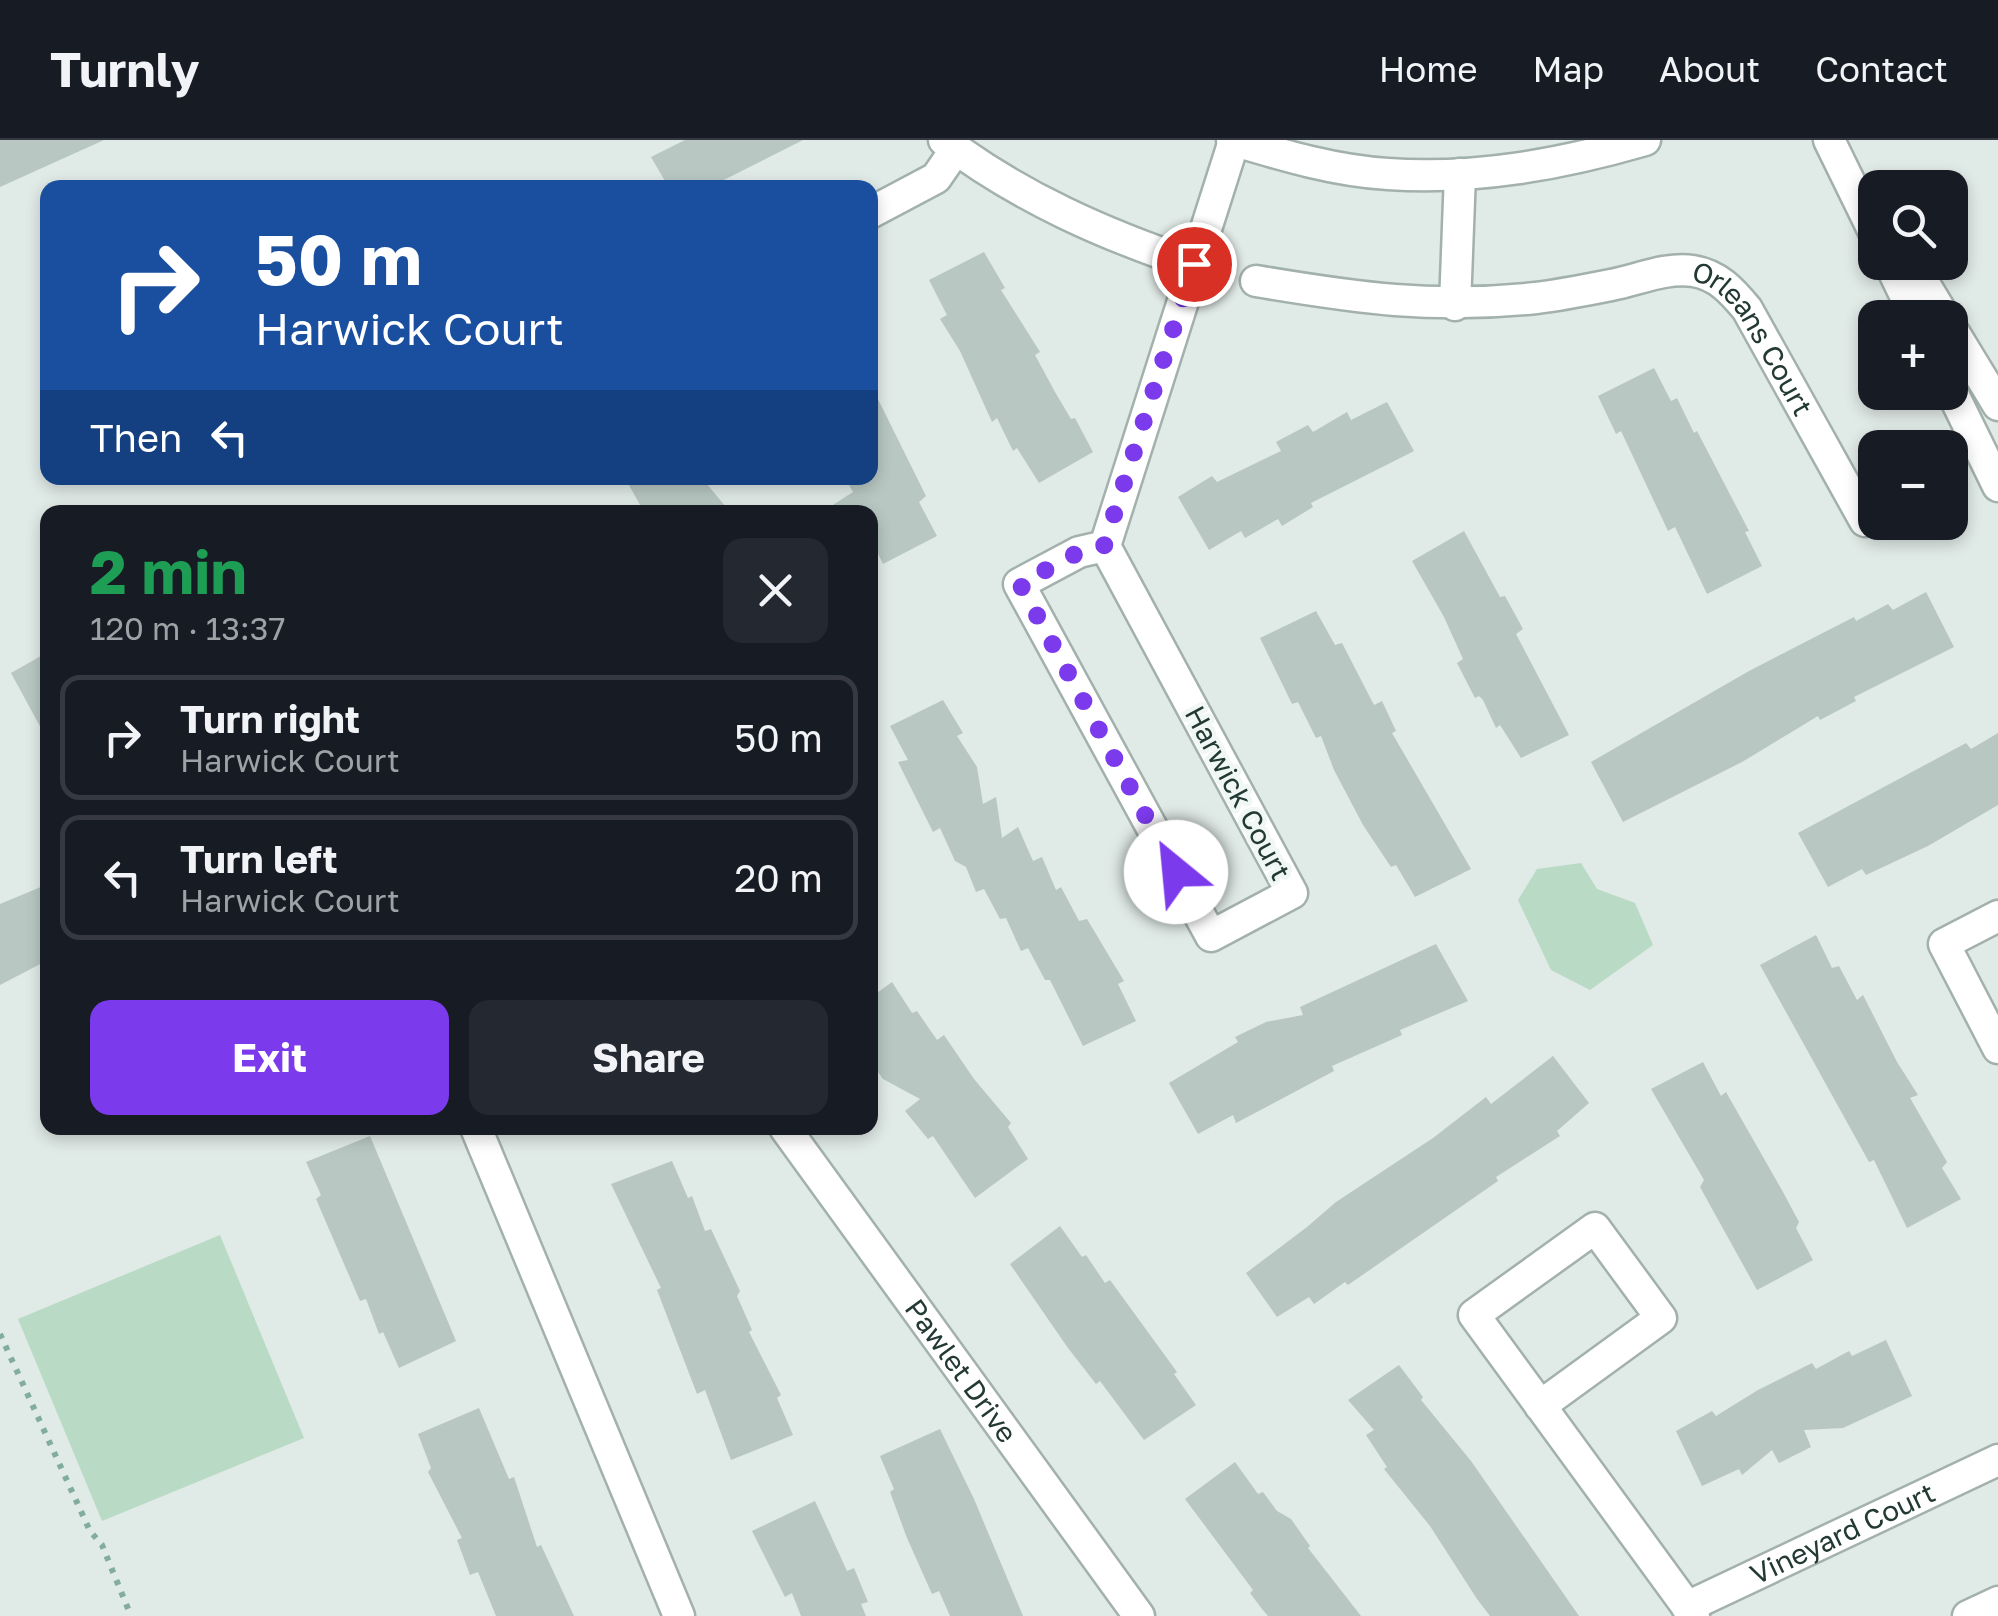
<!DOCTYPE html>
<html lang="en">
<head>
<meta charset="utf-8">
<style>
	:root { --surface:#171b24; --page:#242831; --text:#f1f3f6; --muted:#9ea1a6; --line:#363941; --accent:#7c3aed }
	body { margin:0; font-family:"Golos Text",sans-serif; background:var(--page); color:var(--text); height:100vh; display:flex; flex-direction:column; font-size:38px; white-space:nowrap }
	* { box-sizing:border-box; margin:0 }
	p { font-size:32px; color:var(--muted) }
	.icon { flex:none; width:55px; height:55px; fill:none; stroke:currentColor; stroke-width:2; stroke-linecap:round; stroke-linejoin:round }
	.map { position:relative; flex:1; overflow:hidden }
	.side { position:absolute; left:40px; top:365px; width:838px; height:630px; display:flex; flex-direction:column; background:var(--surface); border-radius:20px; box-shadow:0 5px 15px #0003 }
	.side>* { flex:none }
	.guide { position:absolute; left:40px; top:40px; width:838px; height:305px; border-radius:20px; box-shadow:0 5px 15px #0003; background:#1a4fa0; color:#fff; overflow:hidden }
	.buttons { position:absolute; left:1858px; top:30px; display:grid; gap:20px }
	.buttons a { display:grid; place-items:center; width:110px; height:110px; border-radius:20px; background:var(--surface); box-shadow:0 5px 15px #0003; font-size:50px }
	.pin { position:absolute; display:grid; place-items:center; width:85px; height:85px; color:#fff; margin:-42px; border:5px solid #fff; border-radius:50%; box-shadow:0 2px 10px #0007 }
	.me { position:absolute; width:110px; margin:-55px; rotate:332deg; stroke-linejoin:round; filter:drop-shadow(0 0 8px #0008) }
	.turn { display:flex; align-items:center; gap:35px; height:210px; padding:0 50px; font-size:45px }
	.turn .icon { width:130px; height:130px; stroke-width:2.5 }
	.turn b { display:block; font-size:70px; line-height:85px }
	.then { display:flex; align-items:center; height:95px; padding:0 50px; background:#0003; gap:20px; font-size:38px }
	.round { display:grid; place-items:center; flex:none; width:105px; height:105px; border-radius:20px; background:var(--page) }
	.summary { display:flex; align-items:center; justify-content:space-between; height:170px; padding:0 50px }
	h1 { font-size:60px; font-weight:700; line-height:75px; color:#1e9e55 }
	.button { display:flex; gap:20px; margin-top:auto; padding:20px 50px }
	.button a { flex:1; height:115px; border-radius:20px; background:var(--accent); color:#fff; font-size:40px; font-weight:700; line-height:115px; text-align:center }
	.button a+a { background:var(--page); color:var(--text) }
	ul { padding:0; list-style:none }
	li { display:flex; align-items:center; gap:30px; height:125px; margin:0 20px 15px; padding:0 30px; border:5px solid var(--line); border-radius:20px }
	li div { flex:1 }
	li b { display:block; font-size:38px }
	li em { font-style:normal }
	header { display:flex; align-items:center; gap:60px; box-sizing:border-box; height:140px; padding:0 50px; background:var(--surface); border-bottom:2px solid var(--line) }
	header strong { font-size:48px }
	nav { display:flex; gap:55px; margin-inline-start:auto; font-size:35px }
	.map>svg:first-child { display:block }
	.green { fill:#b9dac4 }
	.building { fill:#b8c7c2 }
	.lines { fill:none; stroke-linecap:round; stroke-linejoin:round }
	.minor-casing { stroke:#a3b1ad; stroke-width:35 }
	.path { stroke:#82aca0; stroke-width:6; stroke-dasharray:5 8; stroke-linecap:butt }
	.minor { stroke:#fff; stroke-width:30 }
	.route { stroke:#7c3aed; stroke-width:18; stroke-dasharray:0 32.4 }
	.labels { text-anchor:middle; stroke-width:9; stroke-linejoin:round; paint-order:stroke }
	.street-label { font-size:28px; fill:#223934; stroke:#f0f7f4 }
</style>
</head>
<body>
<header>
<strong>Turnly</strong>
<nav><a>Home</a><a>Map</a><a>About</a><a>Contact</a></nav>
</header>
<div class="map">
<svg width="1998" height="1476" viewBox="0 0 1998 1476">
	<rect width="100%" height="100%" fill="#e0eae6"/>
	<path class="green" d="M1581,723L1597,749L1635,763L1653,805L1590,850L1551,830L1518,760L1537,729Z
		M220,1095L304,1298L102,1381L18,1179Z"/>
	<path class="building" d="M0,0H104L0,47Z
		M685,0H803L708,48H669L651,17Z
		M984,112L1005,148L1001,150L1040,212L1035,215L1055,252L1071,279L1075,278L1093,312L1039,343L1017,308L1013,311L997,278L992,282L960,211L940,179L947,175L929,140Z
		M1654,228L1671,261L1677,258L1694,293L1697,291L1749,391L1745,392L1762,426L1707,454L1675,387L1668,391L1621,291L1616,294L1598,256Z
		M870,243L926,356L919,362L937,396L883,424L870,397V372H822L853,352L845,338H870Z
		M1387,262L1414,311L1311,363L1313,367L1282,386L1278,379L1245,398L1241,391L1209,410L1178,357L1212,336L1217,342L1281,311L1276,302L1308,285L1313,292L1347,272L1351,280Z
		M625,338H702L730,372H644Z
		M1464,391L1500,457L1505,456L1523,489L1516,494L1569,595L1521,618L1500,585L1496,588L1483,560L1479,556L1475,558L1457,523L1463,519L1444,477L1412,421Z
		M1926,452L1954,507L1854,557L1856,561L1820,580L1818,576L1742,622L1623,682L1591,622L1749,531L1854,477L1856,481L1888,464L1893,470Z
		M1316,471L1335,505L1342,503L1374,565L1382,561L1396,591L1392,593L1471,729L1415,757L1396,725L1391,727L1363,685L1334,630L1321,596L1316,598L1298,562L1292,564L1260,498Z
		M48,512V601L11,533Z
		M943,560L963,593L957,596L977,627L983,664L996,657L1002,698L1018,687L1033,721L1042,717L1056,750L1061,747L1079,781L1087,779L1124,841L1118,844L1136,881L1083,906L1050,840H1045L1028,808L1021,811L1006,778L1000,779L984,749L976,752L966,727L955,721L940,688L933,692L898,622L908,620L890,586Z
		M1998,593V665L1928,706L1866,735L1862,729L1828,747L1798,693L1966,603L1971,609Z
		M48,744V820L0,845V764Z
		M1816,795L1832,828L1839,826L1857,860L1863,855L1897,922L1918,955L1910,958L1947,1022L1942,1028L1961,1059L1907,1088L1874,1020L1869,1022L1760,825Z
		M1436,804L1468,861L1400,890L1402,895L1332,926L1334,931L1236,983L1233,975L1198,994L1169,943L1238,902L1235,897L1266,882L1303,875L1300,867Z
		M892,842L912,873L917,871L937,900L944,895L974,939L1011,983L1008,987L1028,1019L975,1058L933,996L928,999L905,971L920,959L883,939L870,921V858Z
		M1553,916L1589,963L1557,991L1560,996L1496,1037L1498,1041L1348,1145L1345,1142L1314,1164L1309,1157L1277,1177L1246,1133L1307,1087L1336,1062L1433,998L1486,957L1491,964Z
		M1703,922L1721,956L1726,952L1783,1052L1799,1082L1796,1088L1813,1120L1757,1150L1700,1047L1704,1040L1651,949Z
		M370,996L456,1201L399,1228L383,1192L379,1194L366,1159L360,1161L316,1059L321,1055L306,1022Z
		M672,1021L688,1058L692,1056L705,1091L711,1089L740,1151L737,1156L752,1190L749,1192L781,1255L777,1258L793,1295L731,1320L705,1250L697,1254L657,1150L661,1148L611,1044Z
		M1060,1086L1082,1117L1086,1115L1105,1143L1110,1140L1177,1232L1174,1234L1196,1265L1144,1300L1100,1241L1096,1244L1068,1208L1010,1124Z
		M1886,1200L1912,1256L1843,1288L1804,1290L1811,1307L1779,1323L1772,1310L1742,1335L1739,1329L1702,1346L1676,1291L1712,1271L1716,1276L1758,1250L1812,1223L1816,1229L1849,1211L1852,1216Z
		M1399,1225L1423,1257L1421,1260L1471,1321L1579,1476H1490L1477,1459L1430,1386L1384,1329L1387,1327L1366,1295L1374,1290L1348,1260Z
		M479,1268L509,1339L514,1337L537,1407L541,1405L574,1476H496L478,1432L470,1435L457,1400L462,1398L428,1332L431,1328L418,1294Z
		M940,1289L974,1359L1023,1476H950L939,1451L932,1454L907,1398L890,1352L894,1349L880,1316Z
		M1235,1322L1258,1354L1263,1352L1277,1371L1291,1379L1310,1406L1308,1408L1361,1476H1268L1262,1469L1250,1453L1253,1450L1185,1359Z
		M815,1361L847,1431L854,1428L868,1462L861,1464L866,1476H801L792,1453L785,1457L752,1391Z"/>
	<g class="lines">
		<g class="minor-casing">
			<g id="minor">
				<path d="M944,0C1019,57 1105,95 1195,125"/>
				<path d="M1232,0C1282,15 1335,31 1388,34C1476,40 1562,24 1645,0"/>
				<path d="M1829,0L1875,94"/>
				<path d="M870,73L936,38L956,9"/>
				<path d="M1889,122L1916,178"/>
				<path d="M1911,122L1945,178"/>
				<path id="s1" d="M1256,141C1357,158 1433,169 1536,158C1561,155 1586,150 1611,145C1638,140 1665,127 1693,131C1718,135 1732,151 1747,169L1865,381"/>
				<path d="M1455,165L1460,34"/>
				<path d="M1950,186L1998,265"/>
				<path d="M1950,248L1998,346"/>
				<path d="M1105,406L1079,412L1019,444L1211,796L1292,753L1105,406L1234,1"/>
				<path d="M1998,776L1944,804L1998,908"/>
				<path d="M476,988L679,1476"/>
				<path id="s2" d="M785,988L1139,1476"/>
				<path d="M1540,1266L1661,1178L1595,1088L1474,1175L1694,1476"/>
				<path id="s3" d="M1687,1467L1998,1320"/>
				<path d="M1968,1476L1998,1462"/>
			</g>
		</g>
		<path class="path" d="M0,1194L90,1391L102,1405L131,1476"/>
		<use href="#minor" class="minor"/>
	</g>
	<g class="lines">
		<path class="route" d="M1176,732L1020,444L1079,412L1104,406L1194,124"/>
	</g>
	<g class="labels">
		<g class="street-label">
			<text dy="10" stroke="none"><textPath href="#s1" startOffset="535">Orleans Court</textPath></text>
			<text transform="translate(1238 653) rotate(62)" y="10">Harwick Court</text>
			<text dy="10" stroke="none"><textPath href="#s2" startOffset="300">Pawlet Drive</textPath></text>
			<text dy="10" stroke="none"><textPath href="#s3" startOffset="172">Vineyard Court</textPath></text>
		</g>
	</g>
</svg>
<div class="buttons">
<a><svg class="icon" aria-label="search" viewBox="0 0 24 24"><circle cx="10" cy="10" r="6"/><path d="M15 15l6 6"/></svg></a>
<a>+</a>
<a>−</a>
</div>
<div class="pin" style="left:1194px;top:124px;background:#d93025"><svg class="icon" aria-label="arrive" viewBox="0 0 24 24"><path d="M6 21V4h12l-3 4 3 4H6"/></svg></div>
<svg class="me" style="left:1176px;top:732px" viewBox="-20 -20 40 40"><circle r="19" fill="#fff"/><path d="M0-13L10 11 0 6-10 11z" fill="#7c3aed"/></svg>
<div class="guide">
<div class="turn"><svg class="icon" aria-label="right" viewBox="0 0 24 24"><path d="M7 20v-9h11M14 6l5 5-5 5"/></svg><div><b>50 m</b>Harwick Court</div></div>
<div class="then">Then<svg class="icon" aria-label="left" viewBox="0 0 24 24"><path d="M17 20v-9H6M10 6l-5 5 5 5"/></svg></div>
</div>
<section class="side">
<div class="summary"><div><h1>2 min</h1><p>120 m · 13:37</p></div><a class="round"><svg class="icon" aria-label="close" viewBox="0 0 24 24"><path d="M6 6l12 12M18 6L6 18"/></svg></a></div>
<ul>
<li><svg class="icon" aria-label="right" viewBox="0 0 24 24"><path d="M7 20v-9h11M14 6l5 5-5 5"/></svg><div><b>Turn right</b><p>Harwick Court</p></div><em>50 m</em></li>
<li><svg class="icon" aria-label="left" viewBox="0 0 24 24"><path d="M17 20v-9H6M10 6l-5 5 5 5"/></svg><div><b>Turn left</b><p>Harwick Court</p></div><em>20 m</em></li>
</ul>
<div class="button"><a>Exit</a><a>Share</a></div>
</section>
</div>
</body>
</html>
